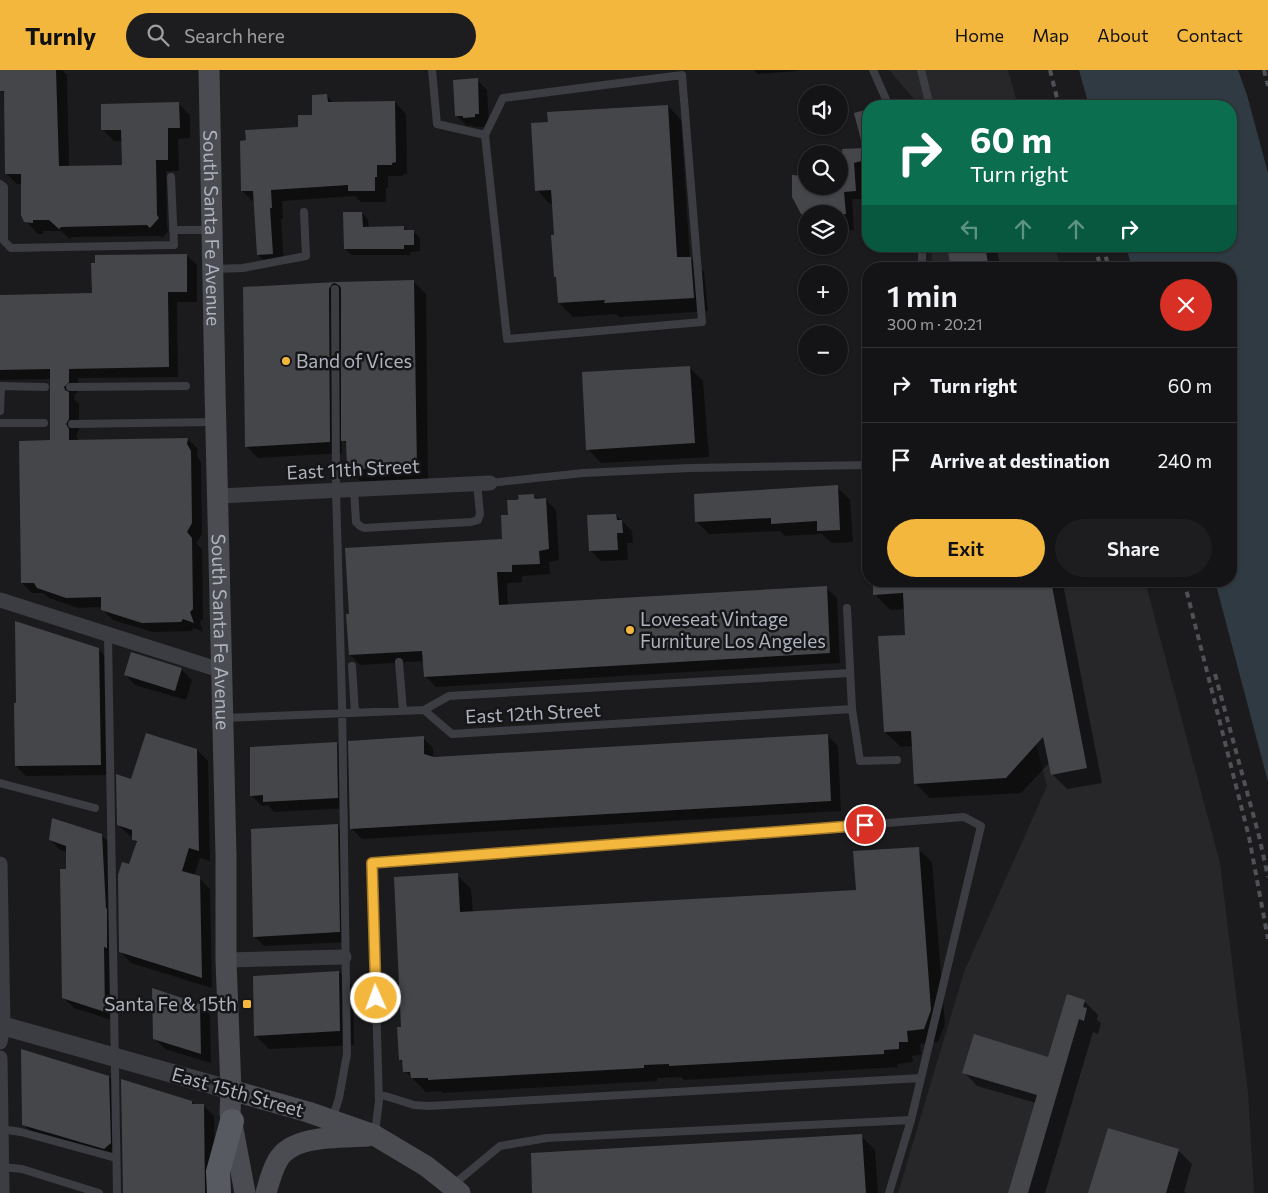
<!DOCTYPE html>
<html lang="en">
<head>
<meta charset="utf-8">
<style>
	:root { --surface:#141416; --page:#1d1d1f; --text:#f1f3f6; --muted:#9d9ea1; --line:#333335; --accent:#f4b73d }
	body { margin:0; font-family:Commissioner,sans-serif; background:var(--page); color:var(--text); height:100vh; display:flex; flex-direction:column; font-size:19px; white-space:nowrap }
	* { box-sizing:border-box; margin:0 }
	p { font-size:16px; color:var(--muted) }
	.icon { flex:none; width:28px; height:28px; fill:none; stroke:currentColor; stroke-width:2; stroke-linecap:round; stroke-linejoin:round }
	.map { position:relative; flex:1; overflow:hidden }
	.side { position:absolute; left:862px; top:192px; width:375px; height:325px; display:flex; flex-direction:column; background:var(--surface); border-radius:20px; box-shadow:0 1px 4px #0004,0 0 0 1px var(--line) }
	.side>* { flex:none }
	.guide { position:absolute; left:862px; top:30px; width:375px; height:152px; border-radius:20px; box-shadow:0 1px 4px #0004,0 0 0 1px var(--line); background:#0b6e4f; color:#fff; overflow:hidden }
	.fabs { position:absolute; left:798px; top:15px; display:grid; gap:10px }
	.fabs a { display:grid; place-items:center; width:50px; height:50px; border-radius:50%; background:var(--surface); box-shadow:0 1px 4px #0004,0 0 0 1px var(--line); font-size:25px }
	.pin { position:absolute; display:grid; place-items:center; width:42px; height:42px; color:#fff; margin:-21px; border:2px solid #fff; border-radius:50%; box-shadow:0 1px 5px #0007 }
	.me { position:absolute; width:55px; margin:-28px; rotate:358deg; stroke-linejoin:round; filter:drop-shadow(0 0 4px #0008) }
	.turn { display:flex; align-items:center; gap:18px; height:105px; padding:0 25px; font-size:22px }
	.turn .icon { width:65px; height:65px; stroke-width:2.5 }
	.turn b { display:block; font-size:35px; line-height:42px }
	.lanes { display:flex; align-items:center; height:48px; padding:0 25px; background:#0003; justify-content:center; gap:25px; direction:ltr }
	.lanes .off { opacity:.35 }
	.round { display:grid; place-items:center; flex:none; width:52px; height:52px; border-radius:26px; background:var(--page) }
	.overview { display:flex; align-items:center; justify-content:space-between; height:85px; padding:0 25px }
	h1 { font-size:30px; font-weight:600; line-height:38px }
	.button { display:flex; gap:10px; margin-top:auto; padding:10px 25px }
	.button a { flex:1; height:58px; border-radius:30px; background:var(--accent); color:#111; font-size:20px; font-weight:600; line-height:58px; text-align:center }
	.button a+a { background:var(--page); color:var(--text) }
	ul { padding:0; list-style:none }
	li { display:flex; align-items:center; gap:15px; height:75px; padding:0 25px; border-top:1px solid var(--line) }
	li div { flex:1 }
	li b { display:block; font-size:19px }
	li em { font-style:normal }
	header { display:flex; align-items:center; gap:30px; box-sizing:border-box; height:70px; padding:0 25px; background:var(--accent); color:#111 }
	header strong { font-size:24px }
	nav { display:flex; gap:28px; margin-inline-start:auto; font-size:18px }
	.search { width:350px; height:45px; background:var(--page); display:flex; align-items:center; gap:12px; box-sizing:border-box; padding:0 18px; border-radius:28px; color:var(--muted); font-size:19px }
	.map>svg:first-child { display:block }
	.built { fill:#27272a }
	.water { fill:#303a42 }
	.shadow { fill:#0007 }
	.building { fill:#45464a }
	.lines { fill:none; stroke-linecap:round; stroke-linejoin:round }
	.service { stroke:#3c3d42; stroke-width:8 }
	.minor { stroke:#3c3d42; stroke-width:15 }
	.tertiary { stroke:#3c3d42; stroke-width:19 }
	.secondary { stroke:#4a4c52; stroke-width:21 }
	.primary { stroke:#585a61; stroke-width:24 }
	.rail { stroke:#4f5157; stroke-width:4; stroke-dasharray:6 5; stroke-linecap:butt }
	.route-casing { stroke:#9f7728; stroke-width:12 }
	.route { stroke:#f4b73d; stroke-width:9 }
	.poi-dot { fill:#f4b73d; stroke:#161618; stroke-width:2 }
	.labels { text-anchor:middle; stroke-width:5; stroke-linejoin:round; paint-order:stroke }
	.street-label { font-size:19px; fill:#adb2bd; stroke:#161618 }
	.poi-label { font-size:19px; fill:#adb2bd; stroke:#161618; text-anchor:start }
</style>
</head>
<body>
<header>
<strong>Turnly</strong>
<div class="search"><svg class="icon" aria-label="search" viewBox="0 0 24 24"><circle cx="10" cy="10" r="6"/><path d="M15 15l6 6"/></svg>Search here</div>
<nav><a>Home</a><a>Map</a><a>About</a><a>Contact</a></nav>
</header>
<div class="map">
<svg width="1268" height="1123" viewBox="0 0 1268 1123">
	<rect width="100%" height="100%" fill="#1b1b1d"/>
	<path class="built" d="M889,0H1008L1018,36H915L914,29Z
		M931,176H1055L1061,199H933Z
		M992,511H1145L1220,793L1248,1022L1254,1123H898L964,902L1047,716Z"/>
	<path class="water" d="M1079,0H1238L1247,25L1268,103V712L1215,511H1231V199H1132L1126,176H1231V36H1089Z"/>
	<path class="shadow" d="M1,0H62L67,5L69,97L123,96V71H114L103,60L179,34L190,45V68L178,69L179,101H166L167,158L169,160L162,168L160,166L72,167L70,169L61,161H43V164H38L27,152L22,114H17L6,103L5,25L1,20Z
		M754,0H797V1L758,4Z
		M477,10L487,20L489,54H485V57H474L472,55L467,56L456,45Z
		M327,26L335,34L395,32L406,44L407,104H403V106H388V118H386V132H361L355,126L282,131L283,149H281L284,195L270,196L258,185L254,132L242,121L299,58L313,46Z
		M668,36L681,50L690,188L704,202L708,241L619,247L616,244L573,247L559,233L558,210L555,207L553,134H550L537,120Z
		M869,40V99L861,101L863,129H852L854,160L839,161V144L793,106H806V116H839V98L844,97L865,79Z
		M362,143L368,150L369,158L403,157L407,161H413L420,168V181L410,182L411,185H352L345,179Z
		M948,176H996L1001,199H953Z
		M186,185L197,195V232H177L178,307L78,308V322L75,324L74,329L79,334V360L76,365L79,371L188,369L198,379L197,385L201,393L202,464L196,473L202,479L203,549L200,552L203,562L194,558L191,561L153,562L113,550L102,539V537L78,538L49,528L43,523H32L22,513L52,371L51,309L0,310V226L93,225Z
		M414,212L426,224L428,410L360,411L348,398L347,375L342,369V383L258,388L246,376L244,218L337,213Z
		M689,297L703,311L709,387L601,393L588,379Z
		M837,417L850,430L853,472L832,473L822,464L785,466L780,461L709,464L696,451Z
		M533,426L538,430L545,429L556,440L559,490L549,492L550,504L522,506V512L507,513L508,536L826,518L837,528L840,593L436,617L425,606L424,591L360,595L350,585L503,470L509,446L516,431Z
		M616,445L632,461L633,473H627L628,490L601,491L591,481Z
		M928,511H1075L1063,514L1102,713L1067,719L1052,704L1050,692L1021,723L930,728L915,713L913,676L901,677L885,662L906,566L905,539L890,540L875,524Z
		M98,579L109,590L111,705L26,706L16,696Z
		M132,584L182,600L192,610L186,630L135,615L125,604Z
		M828,666L838,676L841,741L362,769L352,759L423,668L433,678V688Z
		M336,673L347,684L348,738L274,742L268,735L262,736L251,725Z
		M197,680L208,691L210,791L200,788L194,806L199,808L210,819L212,918L131,893L120,881L130,796L137,774L133,769V766L129,765L118,754L132,710Z
		M338,756L348,766L349,872L264,876L254,866Z
		M101,765L112,775L117,849V888L114,887L115,951L74,938L64,928L67,782L60,780L50,770Z
		M918,779L932,792L945,954L938,972L920,974L921,985L912,986L913,992L897,994L898,997L684,1010L681,1007L657,1008V1011L443,1023L441,1021L426,1022L405,1001L404,994L400,990L402,959L457,805L471,819L473,842L857,821Z
		M339,902L353,916L354,975L269,979L255,965Z
		M1084,931L1098,945L1097,950L1101,953L1098,964L1093,962L1045,1123H1009L1036,1033L977,1016L964,1002L1049,988Z
		M199,935L210,945L211,993L165,979L154,968Z
		M109,1007L119,1017L120,1084L115,1089L34,1065L24,1055Z
		M192,1032L195,1035H203L214,1046L215,1123H124Z
		M861,1066L875,1080L878,1123H534Z
		M1178,1080L1192,1094L1184,1122L1187,1123H1090Z"/>
	<path class="building" d="M0,0H56L59,96L122,95L121,60H101V34L179,32L180,58H168V90H156L157,145L159,148L150,158L147,155L61,157L59,159L49,150H33V153L24,152L21,145V104H5L4,21H0Z
		M478,8L479,44H475V47L463,48V46H455L453,10Z
		M327,24L328,32L395,31L396,92L392,93V95H377V107H375V121H348V115L271,120L272,138H270L273,184L257,185L253,121H241L240,71L246,70L245,60L298,57V45H312V25Z
		M668,35L677,187H691L694,228L604,233L605,230L558,233L556,207H554L551,165H554L551,120L535,121L531,53L548,52L547,42Z
		M869,39V89L854,93L856,121L844,122L846,144H801L792,127V105L806,106V116H839V96H843L842,79L863,78L854,43Z
		M343,142H362L363,157L404,156V160H414V175H404V179H344Z
		M947,176H985L989,199H951Z
		M187,184V222H168L169,297L69,299V312L64,317L65,320L69,322V349L66,354L69,359V370L188,368L187,374L191,381L192,453L187,462L192,468L193,539L190,542L194,553L183,549L181,552L142,553L101,540V527L66,528L37,518L34,513H21L19,371L50,370V299L0,300V225L92,223L91,193H95V185Z
		M414,210L417,398L347,399L346,371H341V219L340,216L335,213L332,214L329,219L330,372L245,377L243,217L337,212Z
		M690,296L695,373L586,380L582,302Z
		M838,415L840,460L817,461V451L771,454V448L695,452L694,424Z
		M534,424V428L537,429L546,428L549,479L539,481L540,494L512,495V502H497L499,535L827,516L830,583L424,607L422,581L349,585L346,544H349L345,478L502,469L501,445H508L507,430H516L519,429L518,425Z
		M616,444L617,450H622L623,463H617L618,480L589,481L587,445Z
		M909,511H1051L1087,698L1051,705L1043,667L1006,708L914,714L911,661L884,662L878,566L905,565L903,523L873,525V513Z
		M15,551L99,578L101,695L15,696L14,633H16Z
		M131,582L182,598L175,621L124,605Z
		M146,663L197,679L199,781L189,778L182,801L200,806L202,908L119,882L118,805L122,792L129,794L137,771L132,770V760L117,755L116,704L131,709Z
		M828,664L831,731L350,759L348,671L424,666V684L434,687Z
		M337,672L338,728L263,732V725L250,726V677Z
		M52,748L102,764L106,839L107,838V878L104,877L105,942L62,928L60,799H66V776L49,770Z
		M338,754L340,862L253,867L251,759Z
		M919,777L931,940L924,959L907,961L908,972H899V979L884,980V984L669,996V994L644,995V998L428,1010V1008H411L410,1002H403L402,990H399L397,957H401L394,807L458,803L460,842L856,820L853,781Z
		M339,901L340,961L254,966L253,906Z
		M152,918L200,934L201,984L153,969Z
		M1067,924L1085,930L1083,937L1087,938L1084,951L1079,949L1028,1123H1008L1037,1025L962,1003L974,964L1048,987Z
		M21,979L109,1006L111,1073L104,1079L22,1055Z
		M121,1009L192,1031V1034H204L205,1123H123Z
		M1108,1058L1179,1079L1166,1123H1088Z
		M862,1064L866,1123H532L531,1083Z"/>
	<g class="lines">
		<path class="service" d="M432,0L437,54L485,65
			M873,0L889,36
			M921,0L930,36
			M682,5L702,252L507,269L485,65L503,28Z
			M0,114L4,117V171L11,178L174,175L171,107
			M173,160H211
			M922,176V199
			M215,199L243,198L306,186L304,142
			M70,317L186,316
			M0,341L1,316L45,317
			M0,353H44
			M72,354L214,352
			M490,413L583,403L690,398L869,395
			M354,420L356,452L360,456L364,458L471,452L478,450L480,444L477,413
			M847,538L852,639L860,691L897,690
			M108,565L117,1123
			M399,592L403,641
			M352,596L355,643
			M424,640L449,626L850,603
			M224,648L424,640L452,664L852,639
			M0,713L95,738
			M379,1024L414,1035L429,1036L921,1008
			M332,1050L339,1028L347,984L342,632L336,420L335,219
			M1,1059L21,1062L116,1088
			M375,1063L379,1031L372,793L964,747L981,756L911,1050L547,1068L500,1076L453,1115
			M2,1097L22,1099L99,1123
			M889,1123L911,1050"/>
		<path class="minor" d="M218,426L490,413
			M0,530L223,601
			M0,794L3,956L0,972
			M226,890L344,887
			M0,988L2,1123"/>
		<path class="tertiary" d="M0,955L231,1020"/>
		<g class="secondary">
			<path id="s1" d="M209,0L215,320L226,785V890L231,1020L230,1043L245,1123"/>
			<path d="M231,1020L308,1042L374,1065L426,1096L460,1123"/>
			<path d="M266,1123C269,1112 272,1100 278,1090C293,1064 341,1068 368,1066"/>
		</g>
		<path class="primary" d="M219,1123L218,1102L232,1051"/>
		<path class="rail" d="M1050,0L1059,36
			M1264,0L1268,16
			M1095,176L1101,199
			M1103,176L1109,199
			M1184,511L1249,767L1268,869
			M1215,604L1259,766L1268,807"/>
	</g>
	<g class="lines">
		<g class="route-casing">
			<path id="route" d="M376,928L372,793L865,755"/>
		</g>
		<use href="#route" class="route"/>
	</g>
	<g class="poi-dot">
		<circle cx="286" cy="291" r="5"/>
		<circle cx="630" cy="560" r="5"/>
		<rect x="242" y="929" width="10" height="10" rx="2.5"/>
	</g>
	<g class="labels">
		<g class="street-label">
			<text dy="7" stroke="none"><textPath href="#s1" startOffset="158">South Santa Fe Avenue</textPath></text>
			<text transform="translate(353 399) rotate(-3)" y="7">East 11th Street</text>
			<text dy="7" stroke="none"><textPath href="#s1" startOffset="562">South Santa Fe Avenue</textPath></text>
			<text transform="translate(533 643) rotate(-3)" y="7">East 12th Street</text>
			<text transform="translate(238 1022) rotate(16)" y="7">East 15th Street</text>
		</g>
		<g class="poi-label">
			<text x="296" y="298">Band of Vices</text>
			<text x="640" y="556">Loveseat Vintage<tspan x="640" dy="22">Furniture Los Angeles</tspan></text>
			<text x="237" y="941" text-anchor="end">Santa Fe &amp; 15th</text>
		</g>
	</g>
</svg>
<div class="fabs">
<a><svg class="icon" aria-label="sound" viewBox="0 0 24 24"><path d="M4 9h4l5-4v14l-5-4H4zM17 9q2 3 0 6"/></svg></a>
<a><svg class="icon" aria-label="search" viewBox="0 0 24 24"><circle cx="10" cy="10" r="6"/><path d="M15 15l6 6"/></svg></a>
<a><svg class="icon" aria-label="layers" viewBox="0 0 24 24"><path d="M12 4l9 5-9 5-9-5zM3 14l9 5 9-5"/></svg></a>
<a>+</a>
<a>−</a>
</div>
<div class="pin" style="left:865px;top:755px;background:#d93025"><svg class="icon" aria-label="arrive" viewBox="0 0 24 24"><path d="M6 21V4h12l-3 4 3 4H6"/></svg></div>
<svg class="me" style="left:376px;top:928px" viewBox="-20 -20 40 40"><circle r="17" fill="#f4b73d" stroke="#fff" stroke-width="3"/><path d="M0-11L8 9 0 5-8 9z" fill="#fff"/></svg>
<div class="guide">
<div class="turn"><svg class="icon" aria-label="right" viewBox="0 0 24 24"><path d="M7 20v-9h11M14 6l5 5-5 5"/></svg><div><b>60 m</b>Turn right</div></div>
<div class="lanes"><svg class="icon off" aria-label="left" viewBox="0 0 24 24"><path d="M17 20v-9H6M10 6l-5 5 5 5"/></svg><svg class="icon off" aria-label="ahead" viewBox="0 0 24 24"><path d="M12 20V5M6 11l6-6 6 6"/></svg><svg class="icon off" aria-label="ahead" viewBox="0 0 24 24"><path d="M12 20V5M6 11l6-6 6 6"/></svg><svg class="icon" aria-label="right" viewBox="0 0 24 24"><path d="M7 20v-9h11M14 6l5 5-5 5"/></svg></div>
</div>
<section class="side">
<div class="overview"><div><h1>1 min</h1><p>300 m · 20:21</p></div><a class="round" style="background:#d93025;color:#fff"><svg class="icon" aria-label="close" viewBox="0 0 24 24"><path d="M6 6l12 12M18 6L6 18"/></svg></a></div>
<ul>
<li><svg class="icon" aria-label="right" viewBox="0 0 24 24"><path d="M7 20v-9h11M14 6l5 5-5 5"/></svg><div><b>Turn right</b></div><em>60 m</em></li>
<li><svg class="icon" aria-label="arrive" viewBox="0 0 24 24"><path d="M6 21V4h12l-3 4 3 4H6"/></svg><div><b>Arrive at destination</b></div><em>240 m</em></li>
</ul>
<div class="button"><a>Exit</a><a>Share</a></div>
</section>
</div>
</body>
</html>
